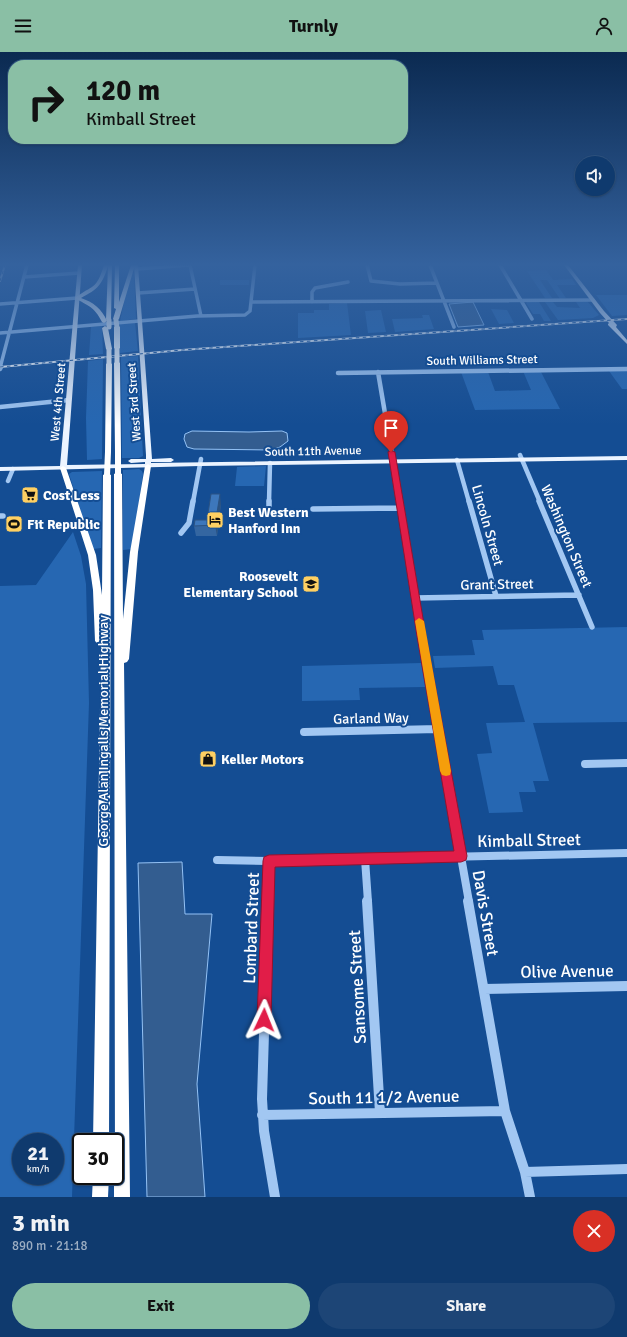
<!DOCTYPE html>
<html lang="en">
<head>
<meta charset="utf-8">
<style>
	:root { --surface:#0f3a6e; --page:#1d4576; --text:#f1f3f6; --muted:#9badc2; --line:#2f5481; --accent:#8abfa5 }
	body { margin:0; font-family:Signika,sans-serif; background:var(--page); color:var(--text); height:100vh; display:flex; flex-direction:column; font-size:15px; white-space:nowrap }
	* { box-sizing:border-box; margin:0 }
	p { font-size:13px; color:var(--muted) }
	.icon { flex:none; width:22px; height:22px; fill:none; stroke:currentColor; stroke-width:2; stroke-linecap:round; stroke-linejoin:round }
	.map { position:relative; height:1145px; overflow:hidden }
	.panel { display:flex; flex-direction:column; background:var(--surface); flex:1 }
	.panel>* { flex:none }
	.banner { position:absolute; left:8px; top:8px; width:400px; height:84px; border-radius:16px; box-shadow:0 1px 3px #0004,0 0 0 1px var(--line); background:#8abfa5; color:#111; overflow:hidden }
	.fabs { position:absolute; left:575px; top:104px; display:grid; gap:8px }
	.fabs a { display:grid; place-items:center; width:40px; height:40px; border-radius:50%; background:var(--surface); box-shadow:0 1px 3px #0004,0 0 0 1px var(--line); font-size:20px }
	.speed { position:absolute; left:12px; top:1081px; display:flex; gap:8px; font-size:20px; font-weight:700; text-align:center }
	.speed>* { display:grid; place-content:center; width:52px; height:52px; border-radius:50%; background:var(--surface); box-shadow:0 1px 3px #0004,0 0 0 1px var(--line); line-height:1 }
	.speed small { font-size:10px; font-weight:400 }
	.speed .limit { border:2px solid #111; border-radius:6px; background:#fff; color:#111 }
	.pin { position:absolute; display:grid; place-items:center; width:34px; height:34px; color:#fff; margin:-41px -17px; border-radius:50% 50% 50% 0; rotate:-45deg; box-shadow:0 0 4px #0007 }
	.pin .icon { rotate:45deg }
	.me { position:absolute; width:44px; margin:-22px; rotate:2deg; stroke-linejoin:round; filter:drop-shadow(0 0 3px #0008) }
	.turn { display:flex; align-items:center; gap:14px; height:84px; padding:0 12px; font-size:18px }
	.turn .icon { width:52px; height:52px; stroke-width:2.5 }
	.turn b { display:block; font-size:28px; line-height:34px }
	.round { display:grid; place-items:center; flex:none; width:42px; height:42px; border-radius:21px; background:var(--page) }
	.head { display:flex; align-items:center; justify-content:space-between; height:68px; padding:0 12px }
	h1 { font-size:24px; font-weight:700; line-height:30px }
	.button { display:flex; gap:8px; margin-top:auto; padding:8px 12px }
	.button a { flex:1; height:46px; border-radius:24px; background:var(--accent); color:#111; font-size:16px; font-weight:700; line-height:46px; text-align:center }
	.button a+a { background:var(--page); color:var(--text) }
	header { display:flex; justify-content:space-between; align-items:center; height:52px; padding:0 12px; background:var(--accent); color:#111; font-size:18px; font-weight:700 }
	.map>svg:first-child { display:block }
	.green { fill:#2667b2; fill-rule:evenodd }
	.water { fill:#335d90; stroke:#94c2f5 }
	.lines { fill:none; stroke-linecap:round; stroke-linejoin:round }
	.minor-far4 { stroke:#a2c7f2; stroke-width:3.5 }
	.minor-far3 { stroke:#a2c7f2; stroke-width:4.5 }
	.minor-far2 { stroke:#a2c7f2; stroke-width:5.5 }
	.minor-far1 { stroke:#a2c7f2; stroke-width:8 }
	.minor { stroke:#a2c7f2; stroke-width:10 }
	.major { fill:#ecf4ff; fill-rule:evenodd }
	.highway { fill:#fff; fill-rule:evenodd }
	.rail-casing { stroke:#fff; stroke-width:2 }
	.rail { stroke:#144d93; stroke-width:1; stroke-dasharray:3.5; stroke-linecap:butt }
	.highway-bridge-far1 { stroke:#fff; stroke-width:5 }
	.highway-bridge { stroke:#fff; stroke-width:6 }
	.wall { fill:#3466a1 }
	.shaded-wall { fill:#2b5383 }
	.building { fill:#3d77bb; stroke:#2b5383 }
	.route { fill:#e11d48; stroke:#92132f }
	.slow { fill:#f59e0b }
	.labels { text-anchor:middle; stroke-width:4; stroke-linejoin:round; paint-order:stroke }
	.far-street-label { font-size:12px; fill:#fff; stroke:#144d93 }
	.poi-label { font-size:14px; font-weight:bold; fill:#fff; stroke:#144d93; text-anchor:start }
	.street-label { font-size:14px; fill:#fff; stroke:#144d93 }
	.near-street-label { font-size:17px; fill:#fff; stroke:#144d93 }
</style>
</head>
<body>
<header><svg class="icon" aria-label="menu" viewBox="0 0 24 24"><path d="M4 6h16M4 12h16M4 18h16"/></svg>Turnly<svg class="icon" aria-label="person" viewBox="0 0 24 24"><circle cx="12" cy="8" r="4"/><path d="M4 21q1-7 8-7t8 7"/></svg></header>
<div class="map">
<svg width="627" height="1145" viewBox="0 0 627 1145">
	<rect width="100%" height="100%" fill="#144d93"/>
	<path class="green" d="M546,218L553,228L572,227L576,233H557L566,246L560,247L547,228H540L552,246H545L527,219Z
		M134,221L136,267L120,269L126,241L132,222Z
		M220,228H249V233H220Z
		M596,243H627V263L612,264Z
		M587,249L599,263L593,266L558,268L545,250H553L557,255L580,256L576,250Z
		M527,250H539L551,269H544L540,262H533L526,251Z
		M347,251L351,283L298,286V261H314V258H329V252Z
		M491,257L507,258L514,271L499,272Z
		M381,258L386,280L368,281L365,259Z
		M422,263H429L434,277L395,280L392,267L423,266Z
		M135,271L138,299L120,301V272Z
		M102,274L103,302L89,303L91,275Z
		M138,304L143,404L139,406H122L121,305Z
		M103,307L102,407L87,408L86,366L88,309Z
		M627,318V337H622L609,319Z
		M523,319L541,320L560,357L475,358L461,320H488L495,339L531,338Z
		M266,414L264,434H235L237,415Z
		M139,417L142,419L143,422L132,497L123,498V418Z
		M102,419L101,496L93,497L69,422L72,420Z
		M73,480L81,504L86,532L89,651L72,1145H0V534L36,533ZM21,1090H55V1124H21Z
		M627,575V670L533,671L549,729H533L536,740H519L523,760L489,761L477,702L492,701L486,671L525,670L514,633H498L493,614L435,616L433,604L475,603L472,588H484L482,578Z
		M421,611L425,635L359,636L360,648L302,649V614Z"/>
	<path class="water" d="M473,250L484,273L458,275L449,252Z
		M192,379L249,380L282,379L287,381L288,389L280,395L272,398L194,397L187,395L184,387L185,382Z
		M182,810L185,862H212L197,1032L205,1145H147L138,811Z"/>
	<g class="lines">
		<path class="minor-far4" d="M190,213L201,264
			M367,213L371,229L400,232L437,231
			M430,213L454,275
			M500,213L532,267
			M137,217L189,213
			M24,225L79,221
			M138,241L195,237
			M251,250L593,248
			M312,250V240L315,236L348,230
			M0,252L77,246
			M0,281L197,264L245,263L250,259L255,213
			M0,316L27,213"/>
		<path class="minor-far3" d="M0,317L1,315
			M378,320L400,450
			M338,321L627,317
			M0,355L69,348
			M520,403L540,450
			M457,408L469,450
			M8,429L13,417
			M193,450L201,407
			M269,450L270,411"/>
		<path class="minor-far2" d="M400,449L429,624
			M469,449L496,544
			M539,449L592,575
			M313,457L401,456
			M269,461V449
			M0,464H3
			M181,481L189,471L193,449
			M415,546L579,543"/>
		<path class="minor-far1" d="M429,623L469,850
			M304,680L438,677
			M585,712L627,711
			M365,807L368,850
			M217,808L269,809L627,801
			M268,850L269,809"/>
		<path class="minor" d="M268,849L262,1047L264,1079L275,1145
			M367,849L380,1061
			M468,849L505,1059L525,1120L530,1145
			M484,937L627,934
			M262,1063L505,1059
			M525,1120L627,1117"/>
		<path class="major" d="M78,213H82L67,413L145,412V410L131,411L128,409L131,407H146V403L134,213H138L152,407L171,406L174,408L171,410H151V411L627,404V408L200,414L0,419V415L60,414Z
			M564,213H568L604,259L617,273L616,275L627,288V292L608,273V272L609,271L600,261Z"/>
		<path class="highway" d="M104,213H112L111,269L106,268L108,214C102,233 98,237 81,246C93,250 102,257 107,269L104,271L102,270C94,254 88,254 75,246C93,232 96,239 104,213Z
			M115,213H119V250L131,213H135L119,267L116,269L113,267L116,257L114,256Z
			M117,273L120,275V296L117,298L114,296V275Z
			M105,274L108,276L112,297L109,299L106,297L102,276Z
			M117,309L120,311L121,400L118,402L115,400L114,311Z
			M109,310L112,312L111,400L108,402L105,400L106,312Z
			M148,412L151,414L138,500L129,607L127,610L124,611L130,1145H114V1124H115L114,422L118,420L122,422L123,567L130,500L145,414Z
			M63,414L66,416L96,503L102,543L103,423L107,421L111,423L109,1090H93L101,592L97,591L95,589L93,538L88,503L60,416Z
			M93,1124H109L108,1145H92Z"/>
		<g class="rail-casing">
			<path id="rail" d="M0,229L5,213
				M0,315L182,298L627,267"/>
		</g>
		<use href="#rail" class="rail"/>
		<path class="highway-bridge-far1" d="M109,268V275
			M116,268L117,275
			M117,296V311
			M109,297V312"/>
		<path class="highway-bridge" d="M118,400V422
			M107,423L108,400"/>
	</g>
	<path class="wall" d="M221,452L217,484H196L194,474L207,468Z"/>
	<path class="shaded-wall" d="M220,442L221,452L217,484L215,473Z"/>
	<path class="building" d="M211,442H220L215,473L194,474L195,468H207Z"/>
	<linearGradient id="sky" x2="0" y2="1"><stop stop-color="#0b2a51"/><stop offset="0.57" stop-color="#34629e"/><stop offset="1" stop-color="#34629e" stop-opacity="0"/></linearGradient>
	<rect width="627" height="373" fill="url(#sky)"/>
	<path class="route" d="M391,398L395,400L426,584L467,804L466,808L461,810L275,815L271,968L269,973L264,975L259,973L257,968L263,809L264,805L269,803L454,799L417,584L388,400Z"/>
	<path class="slow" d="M419,566L424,569L451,719L450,723L446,724L442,723L440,719L415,569Z"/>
	<defs>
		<g id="supermarket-square" transform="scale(0.9)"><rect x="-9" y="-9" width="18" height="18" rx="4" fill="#ffd062" stroke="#144d93"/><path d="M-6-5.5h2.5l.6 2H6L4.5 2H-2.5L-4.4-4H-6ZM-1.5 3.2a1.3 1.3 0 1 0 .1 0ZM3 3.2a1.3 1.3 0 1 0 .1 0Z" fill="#111"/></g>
		<g id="hotel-square" transform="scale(0.9)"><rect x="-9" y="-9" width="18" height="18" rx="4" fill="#ffd062" stroke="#144d93"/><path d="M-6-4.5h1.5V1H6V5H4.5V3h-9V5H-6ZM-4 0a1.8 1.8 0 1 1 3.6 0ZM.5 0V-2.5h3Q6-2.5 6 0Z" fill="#111"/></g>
		<g id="stadium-square" transform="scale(0.9)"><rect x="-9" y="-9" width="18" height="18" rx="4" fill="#ffd062" stroke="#144d93"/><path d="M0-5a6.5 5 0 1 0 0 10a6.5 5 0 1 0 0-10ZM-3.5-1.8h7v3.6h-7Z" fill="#111"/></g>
		<g id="school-square" transform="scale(0.9)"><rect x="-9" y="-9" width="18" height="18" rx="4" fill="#ffd062" stroke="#144d93"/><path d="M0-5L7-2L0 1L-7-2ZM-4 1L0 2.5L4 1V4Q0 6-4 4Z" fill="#111"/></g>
		<g id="shop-square" transform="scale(0.9)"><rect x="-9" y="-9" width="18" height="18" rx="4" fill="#ffd062" stroke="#144d93"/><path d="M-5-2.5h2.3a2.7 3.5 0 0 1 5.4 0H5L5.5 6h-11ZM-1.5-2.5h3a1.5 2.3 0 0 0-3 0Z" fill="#111"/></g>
	</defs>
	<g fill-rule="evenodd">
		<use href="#supermarket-square" x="30" y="443"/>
		<use href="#hotel-square" x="215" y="468"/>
		<use href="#stadium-square" x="14" y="472"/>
		<use href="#school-square" x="311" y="532"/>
		<use href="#shop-square" x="208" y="707"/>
	</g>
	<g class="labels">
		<g class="far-street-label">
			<text transform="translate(482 308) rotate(-1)" y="4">South Williams Street</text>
			<text transform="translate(58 350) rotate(-85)" y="4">West 4th Street</text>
			<text transform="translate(134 350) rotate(-94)" y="4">West 3rd Street</text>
			<text transform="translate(313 399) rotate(-1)" y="4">South 11th Avenue</text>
		</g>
		<g class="poi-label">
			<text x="43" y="448">Cost Less</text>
			<text x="228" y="465">Best Western<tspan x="228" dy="16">Hanford Inn</tspan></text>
			<text x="27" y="477">Fit Republic</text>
			<text x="298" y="529" text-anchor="end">Roosevelt<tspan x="298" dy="16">Elementary School</tspan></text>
			<text x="221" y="712">Keller Motors</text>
		</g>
		<g class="street-label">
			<text transform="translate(488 473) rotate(74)" y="5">Lincoln Street</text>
			<text transform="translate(567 484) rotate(67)" y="5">Washington Street</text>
			<text transform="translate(497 532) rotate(-1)" y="5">Grant Street</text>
			<text transform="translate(371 666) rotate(-1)" y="5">Garland Way</text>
			<text transform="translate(103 679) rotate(-90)" y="5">George Alan Ingalls Memorial Highway</text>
		</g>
		<g class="near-street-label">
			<text transform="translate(529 788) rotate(-1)" y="6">Kimball Street</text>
			<text transform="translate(486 861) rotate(80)" y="6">Davis Street</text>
			<text transform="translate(251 876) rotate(-88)" y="6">Lombard Street</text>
			<text transform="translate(567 919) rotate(-1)" y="6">Olive Avenue</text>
			<text transform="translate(357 935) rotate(-93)" y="6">Sansome Street</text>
			<text transform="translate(384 1045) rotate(-1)" y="6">South 11 1/2 Avenue</text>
		</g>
	</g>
</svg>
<div class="fabs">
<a><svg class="icon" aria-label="sound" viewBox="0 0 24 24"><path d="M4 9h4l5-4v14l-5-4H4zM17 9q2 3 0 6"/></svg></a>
</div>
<div class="speed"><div>21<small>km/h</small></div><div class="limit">30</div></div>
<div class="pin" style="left:391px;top:400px;background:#d93025"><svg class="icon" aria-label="arrive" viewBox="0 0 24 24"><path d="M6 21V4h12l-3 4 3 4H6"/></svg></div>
<svg class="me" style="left:264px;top:968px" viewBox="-20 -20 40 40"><path d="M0-17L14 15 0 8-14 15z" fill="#e11d48" stroke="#fff" stroke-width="4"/></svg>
<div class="banner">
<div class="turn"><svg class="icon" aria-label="right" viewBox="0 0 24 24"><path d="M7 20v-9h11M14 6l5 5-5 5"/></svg><div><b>120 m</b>Kimball Street</div></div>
</div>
</div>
<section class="panel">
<div class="head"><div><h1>3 min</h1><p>890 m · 21:18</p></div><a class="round" style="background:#d93025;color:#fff"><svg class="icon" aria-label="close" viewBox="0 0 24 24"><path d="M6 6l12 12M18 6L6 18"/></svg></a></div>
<div class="button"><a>Exit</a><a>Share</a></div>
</section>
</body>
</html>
